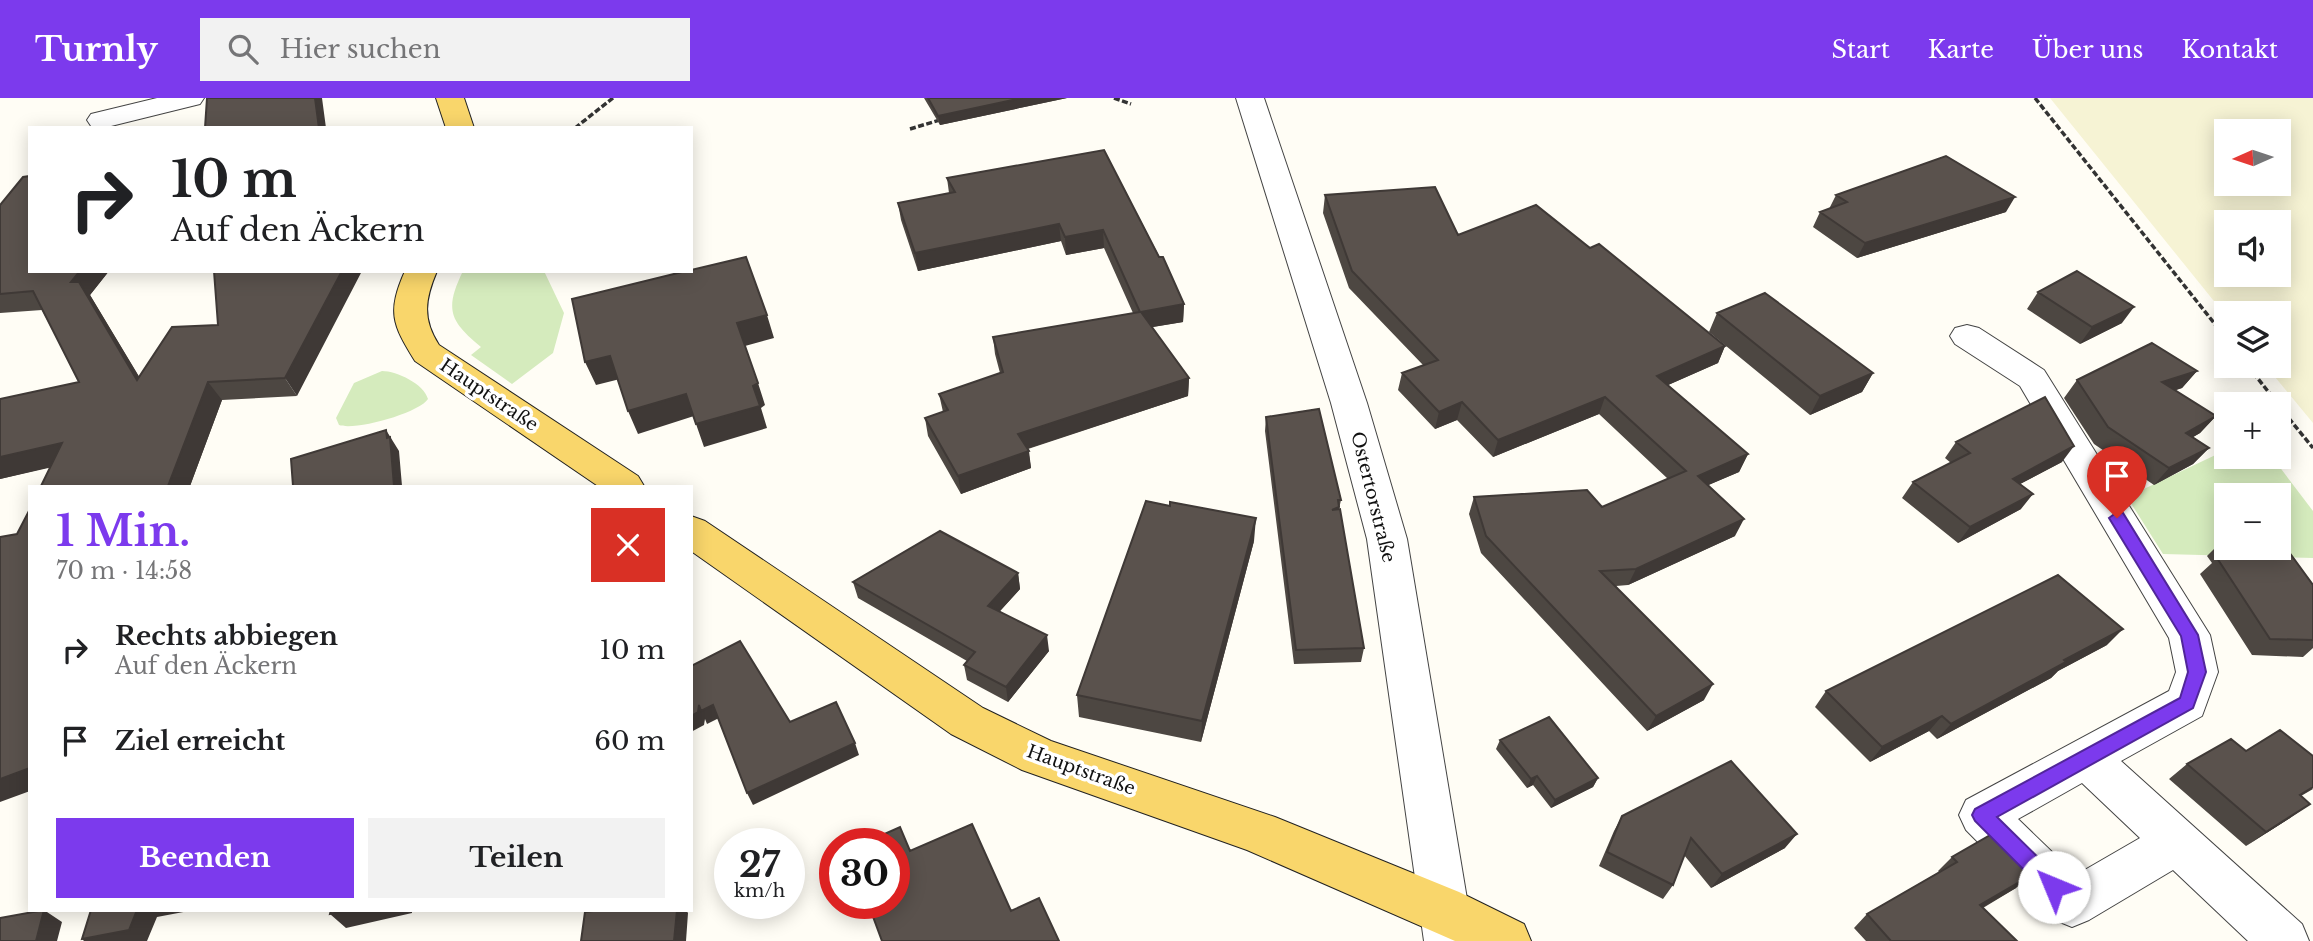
<!DOCTYPE html>
<html lang="de">
<head>
<meta charset="utf-8">
<style>
	:root { --surface:#fff; --page:#f2f2f2; --text:#202124; --muted:#757577; --accent:#7c3aed }
	body { margin:0; font-family:"Libre Baskerville",serif; background:var(--page); color:var(--text); height:100vh; display:flex; flex-direction:column; font-size:26px; white-space:nowrap }
	* { box-sizing:border-box; margin:0 }
	p { font-size:23px; color:var(--muted) }
	.icon { flex:none; width:38px; height:38px; fill:none; stroke:currentColor; stroke-width:2; stroke-linecap:round; stroke-linejoin:round }
	.map { position:relative; flex:1; overflow:hidden }
	.panel { position:absolute; left:28px; top:387px; width:665px; height:427px; display:flex; flex-direction:column; background:var(--surface); border-radius:0px; box-shadow:0 4px 18px #0003 }
	.panel>* { flex:none }
	.hud { position:absolute; left:28px; top:28px; width:665px; height:147px; border-radius:0px; box-shadow:0 4px 18px #0003; background:#fff; color:var(--text); overflow:hidden }
	.needle { width:46px; rotate:267deg }
	.buttons { position:absolute; left:2214px; top:21px; display:grid; gap:14px }
	.buttons a { display:grid; place-items:center; width:77px; height:77px; border-radius:0px; background:var(--surface); box-shadow:0 4px 18px #0003; font-size:35px }
	.speed { position:absolute; left:714px; top:730px; display:flex; gap:14px; font-size:35px; font-weight:700; text-align:center }
	.speed>* { display:grid; place-content:center; width:91px; height:91px; border-radius:50%; background:var(--surface); box-shadow:0 4px 18px #0003; line-height:1 }
	.speed small { font-size:18px; font-weight:400 }
	.speed .limit { border:10px solid #d22; background:#fff; color:#111 }
	.pin { position:absolute; display:grid; place-items:center; width:60px; height:60px; color:#fff; margin:-72px -30px; border-radius:50% 50% 50% 0; rotate:-45deg; box-shadow:0 0 7px #0007 }
	.pin .icon { rotate:45deg }
	.me { position:absolute; width:77px; margin:-38px; rotate:315deg; stroke-linejoin:round; filter:drop-shadow(0 0 5px #0008) }
	.turn { display:flex; align-items:center; gap:24px; height:147px; padding:0 28px; font-size:32px }
	.turn .icon { width:91px; height:91px; stroke-width:2.5 }
	.turn b { display:block; font-size:49px; line-height:60px }
	.round { display:grid; place-items:center; flex:none; width:74px; height:74px; border-radius:0px; background:var(--page) }
	.head { display:flex; align-items:center; justify-content:space-between; height:119px; padding:0 28px }
	h1 { font-size:42px; font-weight:700; line-height:52px; color:var(--accent) }
	.button { display:flex; gap:14px; margin-top:auto; padding:14px 28px }
	.button a { flex:1; height:80px; border-radius:0px; background:var(--accent); color:#fff; font-size:28px; font-weight:700; line-height:80px; text-align:center }
	.button a+a { background:var(--page); color:var(--text) }
	ul { padding:0; list-style:none }
	li { display:flex; align-items:center; gap:21px; height:91px; padding:0 28px }
	li div { flex:1 }
	li b { display:block; font-size:26px }
	li em { font-style:normal }
	header { display:flex; align-items:center; gap:42px; box-sizing:border-box; height:98px; padding:0 35px; background:var(--accent); color:#fff }
	header strong { font-size:33px }
	nav { display:flex; gap:38px; margin-inline-start:auto; font-size:24px }
	.search { width:490px; height:63px; background:var(--page); display:flex; align-items:center; gap:18px; box-sizing:border-box; padding:0 24px; border-radius:0px; color:var(--muted); font-size:26px }
	.map>svg:first-child { display:block }
	.farmland { fill:#f6f3d4; fill-rule:evenodd }
	.green { fill:#d5ebbd; fill-rule:evenodd }
	.lines { fill:none; stroke-linecap:round; stroke-linejoin:round }
	.minor-casing { stroke:#444; stroke-width:2 }
	.major-casing { stroke:#222; stroke-width:2 }
	.path { stroke:#333; stroke-width:3.5; stroke-dasharray:6 2.5; stroke-linecap:butt }
	.minor { fill:#fff; fill-rule:evenodd }
	.major { fill:#f9d66b; fill-rule:evenodd }
	.wall { fill:#4d4742 }
	.shaded-wall { fill:#3f3936 }
	.building { fill:#5a524d; stroke:#3f3936; stroke-width:2 }
	.route { fill:#7c3aed; stroke:#51269a; stroke-width:2 }
	.labels { text-anchor:middle; stroke-width:7; stroke-linejoin:round; paint-order:stroke }
	.street-label { font-size:18px; fill:#111; stroke:#fff }
</style>
</head>
<body>
<header>
<strong>Turnly</strong>
<div class="search"><svg class="icon" aria-label="search" viewBox="0 0 24 24"><circle cx="10" cy="10" r="6"/><path d="M15 15l6 6"/></svg>Hier suchen</div>
<nav><a>Start</a><a>Karte</a><a>Über uns</a><a>Kontakt</a></nav>
</header>
<div class="map">
<svg width="2313" height="843" viewBox="0 0 2313 843">
	<rect width="100%" height="100%" fill="#fffdf5"/>
	<path class="farmland" d="M2050,0H2313V325L2266,268H2278V215H2226V218ZM2226,33H2278V86H2226ZM2278,124V177H2226V124Z"/>
	<path class="green" d="M463,173H544L564,215L553,255L512,286L471,257L481,249C450,223 444,212 463,173Z
		M382,273C397,273 424,286 428,301C419,315 355,333 339,327L336,320L354,285Z
		M2226,352V359H2272L2313,413V460L2163,456L2127,399ZM2226,397H2278V450H2226Z"/>
	<g class="lines">
		<g class="minor-casing">
			<path id="minor" d="M157,0H204L200,6L103,30L91,28L87,22L91,16Z
				M1236,0H1264L1367,305L1407,441L1474,843H1424L1367,441L1331,305Z
				M1967,227L1979,230L2044,272L2210,537L2218,574L2202,618L2121,663L2302,826L2309,843H2248L2173,772L2089,822L2072,829L2055,822L1966,732L1959,717L1966,702L2169,593L2176,574L2169,540L2020,288L1955,246L1950,238L1955,230ZM2082,685L2140,740L2076,777L2018,721Z"/>
		</g>
		<g class="major-casing">
			<path id="major" d="M436,0H464L474,30H446Z
				M405,173H437C425,201 422,221 439,247L638,378L644,388H598L415,263C392,226 387,214 405,173Z
				M691,418L705,423L983,610L1051,643L1275,719L1459,794L1524,826L1531,843H1455L1247,752L1022,672L951,636L691,453Z"/>
		</g>
		<path class="path" d="M1114,0L1131,6
			M2035,0L2226,240
			M575,30L613,0
			M910,31L943,21
			M2248,268L2278,306
			M2278,307L2313,350"/>
		<use href="#minor" class="minor"/>
		<use href="#major" class="major"/>
	</g>
	<path class="wall" d="M924,0H1067L940,27Z
		M1104,52L1184,206L1183,224L1152,229L1189,280L1188,298L1028,351L1031,370L961,396L928,338L925,320L943,314L939,296L1000,275L995,256L993,239L1133,215L1104,150L1066,157L1061,143L918,173L901,122L898,105L949,95L947,80Z
		M1325,97L1458,137L1590,150L1725,248L1718,265L1668,287L1748,356L1739,374L1708,387L1735,438L1628,487L1616,488L1704,602L1647,633L1481,455L1469,416L1474,399L1602,409L1668,381L1599,316L1493,359L1457,322L1435,331L1398,292L1402,275L1423,267L1349,190L1323,115Z
		M1836,97L2006,114L1857,160L1813,129L1820,114L1829,111Z
		M0,107L30,173H109L90,197L139,279L218,227L214,173L297,298L222,302L190,388H41L50,369L0,381V301L79,284L42,212L0,215Z
		M2038,194L2122,225L2080,246L2027,211Z
		M1717,215L1873,275L1862,294L1810,317L1709,234Z
		M2197,273L2182,290L2175,292L2216,318L2200,335L2193,339L2209,350L2193,366L2154,387L2094,346L2064,300L2077,282Z
		M1266,319L1341,402L1339,411L1364,550L1361,564L1294,566L1265,333Z
		M1956,344L2062,364L2020,386L2021,411L1958,445L1902,400L1913,384L1951,365L1945,360Z
		M2224,441H2226V450H2230L2313,487V550L2303,559L2252,557L2200,476L2212,465L2207,458Z
		M1254,443L1201,644L1079,619L1077,597Z
		M1018,475L1020,491L1000,513L1049,553L1008,604L967,582L964,567L967,563L858,500L853,484Z
		M2107,547L2058,573L2051,580L1937,641L1929,633L1870,664L1815,609L1826,593Z
		M1500,642L1598,680L1593,689L1551,710L1533,687L1527,690L1496,651Z
		M2246,653L2313,691L2301,698L2290,720L2246,748L2169,681L2187,666Z
		M1622,718L1785,750L1711,790L1684,757L1673,787L1663,801L1599,768L1614,733Z
		M1952,759L2016,790L1983,810L2017,843H1866L1854,830L1867,816L1939,774L1938,773Z"/>
	<path class="shaded-wall" d="M315,0H322L326,30H319Z
		M1022,0H1067L940,27L938,18Z
		M2015,99L2006,114L1857,160L1865,145Z
		M1059,126L1061,143L918,173L915,155Z
		M1103,132L1104,150L1066,157L1065,139Z
		M80,173H109L90,197L152,300L137,282L71,184Z
		M342,173H362L297,298L285,280Z
		M1184,206L1183,224L1141,231V214Z
		M2134,209L2122,225L2080,246L2092,229Z
		M767,217L774,240L745,248L737,225Z
		M1725,248L1718,265L1650,295L1657,278Z
		M610,258L620,281L596,287L585,264Z
		M2197,273L2182,290L2148,302L2162,284Z
		M1873,275L1862,294L1810,317L1820,298Z
		M1189,280L1188,298L1020,353L1018,336Z
		M208,284L222,302L190,388H168Z
		M758,285L765,307L761,310L767,330L704,349L696,326Z
		M686,296L694,318L638,336L628,313Z
		M1605,299L1599,316L1493,359L1498,342Z
		M1462,304L1457,322L1435,331L1439,314Z
		M2216,318L2200,335L2171,352L2186,335Z
		M386,332L399,353L402,388H394Z
		M62,345L79,363L0,381V359Z
		M2074,348L2062,364L2001,396L2013,381Z
		M2209,350L2193,366L2154,387L2169,370Z
		M1029,353L1031,370L961,396L958,378Z
		M1748,356L1739,374L1690,395L1698,378Z
		M2033,396L2021,411L1958,445L1970,429Z
		M1256,420L1254,443L1201,644L1202,623Z
		M1744,421L1735,438L1628,487L1636,471Z
		M1018,475L1020,491L991,523L988,508Z
		M2123,531L2107,547L2058,573L2051,580L1937,641L1951,626L2064,562Z
		M1047,537L1049,553L1008,604L1006,589Z
		M1713,586L1704,602L1647,633L1656,618Z
		M699,607H713L719,620L707,626L705,621L704,627L691,634V618Z
		M1942,618L1929,633L1870,664L1882,649Z
		M855,645L859,657L753,707L747,695Z
		M30,670V693L0,704V681Z
		M1537,678L1533,687L1527,690L1531,681Z
		M1598,680L1593,689L1551,710L1555,702Z
		M2310,706L2290,720L2246,748L2266,734Z
		M1797,736L1785,750L1711,790L1722,776Z
		M2033,776L2016,790L1964,820L1980,807Z
		M44,812L62,824L57,843H36Z
		M137,812H194L157,819L147,843H84L82,841Z
		M348,812H412V815L346,830L330,816Z
		M677,812H686L688,815L686,843H674Z"/>
	<path class="building" d="M207,0H315L319,30H205Z
		M928,0H1022L938,18Z
		M1104,52L1159,159H1163L1184,206L1141,214L1189,280L1018,336L1029,353L958,378L925,320L948,312L939,296L1003,274L993,239L1140,214L1103,132L1065,139L1059,126L915,155L898,105L955,94L947,80Z
		M1946,58L2015,99L1865,145L1820,114L1847,104L1836,97Z
		M30,78V173H80L71,184H79L137,282L172,229L218,227L214,173H342L285,280L208,284L168,388H41L62,345L0,359V301L79,284L33,193L0,196V107L23,79Z
		M1435,89L1458,137L1536,107L1590,150L1599,146L1725,248L1657,278L1748,356L1698,378L1744,421L1636,471L1600,473L1713,586L1656,618L1486,438L1474,399L1587,392L1602,409L1686,373L1605,299L1498,342L1462,304L1439,314L1402,275L1438,262L1352,173L1325,97Z
		M746,159L767,217L737,225L758,285L753,288L760,308L696,326L686,296L628,313L610,258L585,264L572,201L686,173H691V172Z
		M2077,173L2134,209L2092,229L2038,194Z
		M1765,195L1873,275L1820,298L1717,215Z
		M2152,245L2197,273L2162,284L2216,318L2186,335L2209,350L2169,370L2108,329L2077,282Z
		M2045,299L2074,348L2013,381L2033,396L1970,429L1913,384L1970,355L1956,344Z
		M1319,311L1341,402H1338L1339,409L1332,412L1340,411L1364,550L1296,552L1266,319Z
		M386,332L387,340L390,339L394,388H293L291,361Z
		M1146,403L1170,408V404L1256,420L1202,623L1077,597Z
		M30,411V670L0,681V439L17,436Z
		M940,433L1018,475L988,508L1047,537L1006,589L964,567L975,554L853,484Z
		M2278,443H2281L2313,487V542L2270,541L2217,460H2237L2230,450H2278Z
		M2058,477L2123,531L2064,562L2066,564L1951,626L1942,618L1882,649L1826,593Z
		M740,543L790,624L836,604L855,645L747,695L713,607L701,613L699,607L698,614L691,618V568Z
		M1549,619L1598,680L1555,702L1537,678L1531,681L1500,642Z
		M2280,632L2313,658V689L2300,697L2310,706L2266,734L2187,666L2231,641L2246,653Z
		M1731,663L1797,736L1722,776L1691,740L1673,787L1607,754L1622,718Z
		M972,726L1011,813L1039,800L1059,843H882L868,805H894V746H862L900,729L910,753Z
		M1992,736L2033,776L1980,807L2017,843H1891L1867,816L1957,764L1952,759Z
		M44,812L36,843H0V820Z
		M91,812H137L129,832L82,841Z
		M331,812H348L330,816Z
		M601,812H677L674,843H581L585,814Z"/>
	<path class="route" d="M2117,414L2123,415L2198,537L2206,574L2193,610L1997,719L2061,782L2064,789L2061,795L2054,798L2047,795L1975,723L1972,717L1975,711L2180,600L2188,574L2181,538L2109,420Z"/>
	<g class="labels">
		<g class="street-label">
			<text transform="translate(489 297) rotate(34)" y="6">Hauptstraße</text>
			<text transform="translate(1373 399) rotate(76)" y="6">Ostertorstraße</text>
			<text transform="translate(1081 672) rotate(20)" y="6">Hauptstraße</text>
		</g>
	</g>
</svg>
<div class="buttons">
<a><svg class="needle" viewBox="-14 -14 28 28"><path d="M0-13l5 13h-10z" fill="#e53935"/><path d="M0 13l5-13h-10z" fill="#757577"/></svg></a>
<a><svg class="icon" aria-label="sound" viewBox="0 0 24 24"><path d="M4 9h4l5-4v14l-5-4H4zM17 9q2 3 0 6"/></svg></a>
<a><svg class="icon" aria-label="layers" viewBox="0 0 24 24"><path d="M12 4l9 5-9 5-9-5zM3 14l9 5 9-5"/></svg></a>
<a>+</a>
<a>−</a>
</div>
<div class="speed"><div>27<small>km/h</small></div><div class="limit">30</div></div>
<div class="pin" style="left:2117px;top:420px;background:#d93025"><svg class="icon" aria-label="arrive" viewBox="0 0 24 24"><path d="M6 21V4h12l-3 4 3 4H6"/></svg></div>
<svg class="me" style="left:2054px;top:789px" viewBox="-20 -20 40 40"><circle r="19" fill="#fff"/><path d="M0-13L10 11 0 6-10 11z" fill="#7c3aed"/></svg>
<div class="hud">
<div class="turn"><svg class="icon" aria-label="right" viewBox="0 0 24 24"><path d="M7 20v-9h11M14 6l5 5-5 5"/></svg><div><b>10 m</b>Auf den Äckern</div></div>
</div>
<section class="panel">
<div class="head"><div><h1>1 Min.</h1><p>70 m · 14:58</p></div><a class="round" style="background:#d93025;color:#fff"><svg class="icon" aria-label="close" viewBox="0 0 24 24"><path d="M6 6l12 12M18 6L6 18"/></svg></a></div>
<ul>
<li><svg class="icon" aria-label="right" viewBox="0 0 24 24"><path d="M7 20v-9h11M14 6l5 5-5 5"/></svg><div><b>Rechts abbiegen</b><p>Auf den Äckern</p></div><em>10 m</em></li>
<li><svg class="icon" aria-label="arrive" viewBox="0 0 24 24"><path d="M6 21V4h12l-3 4 3 4H6"/></svg><div><b>Ziel erreicht</b></div><em>60 m</em></li>
</ul>
<div class="button"><a>Beenden</a><a>Teilen</a></div>
</section>
</div>
</body>
</html>
